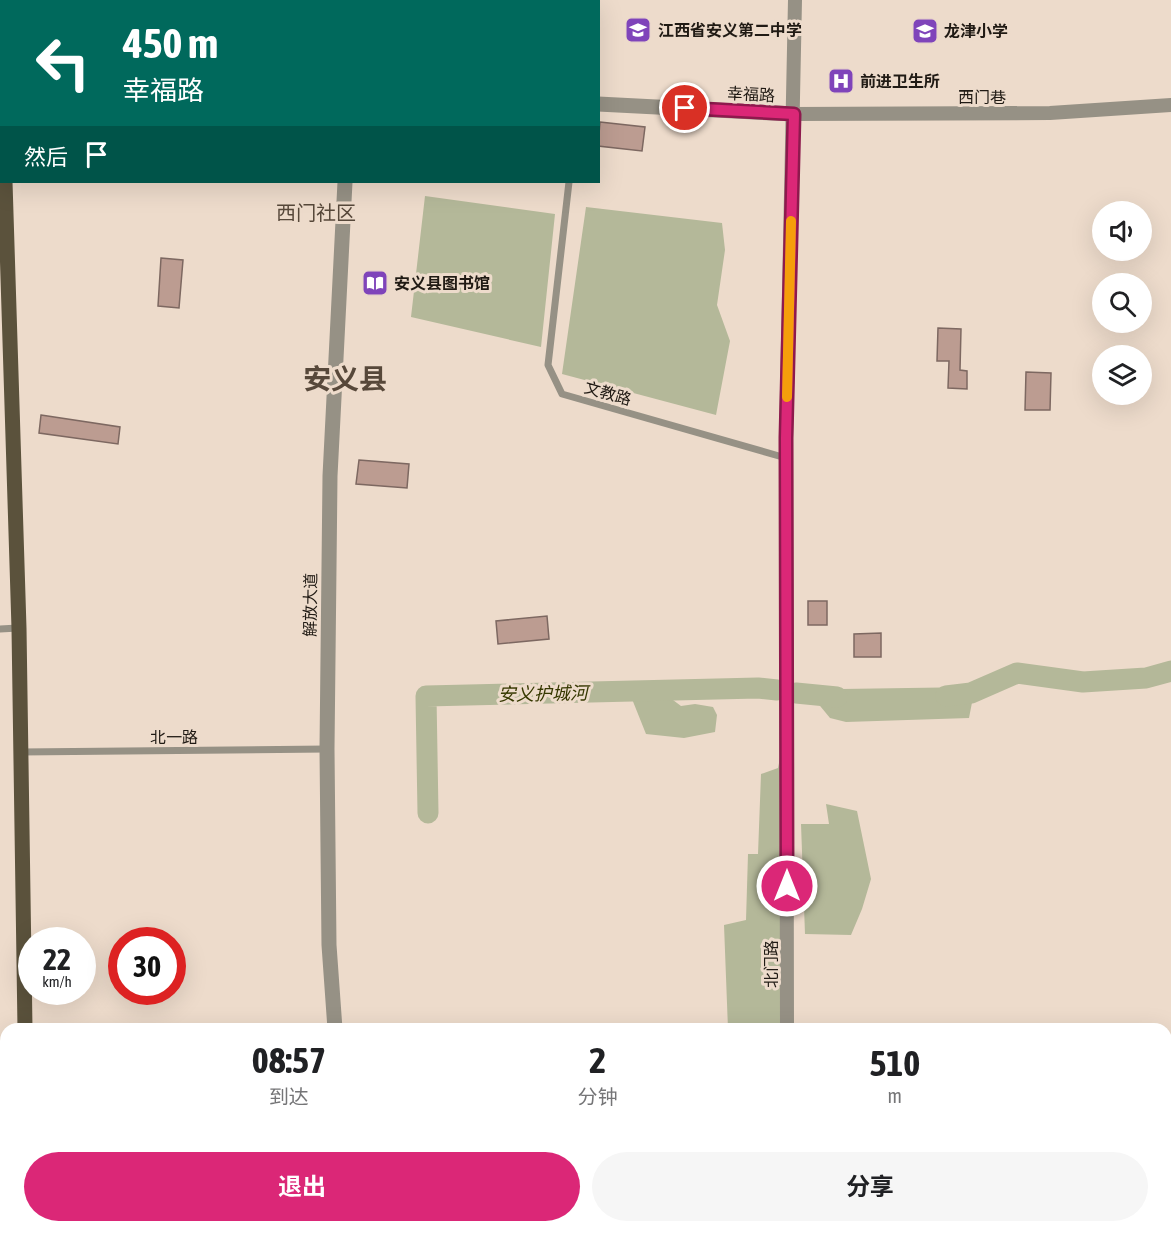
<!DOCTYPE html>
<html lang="zh">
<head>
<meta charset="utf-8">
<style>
	:root { --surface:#fff; --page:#f6f6f6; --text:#202124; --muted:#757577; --accent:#db2777 }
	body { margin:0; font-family:"Asap Condensed","Noto Sans SC",sans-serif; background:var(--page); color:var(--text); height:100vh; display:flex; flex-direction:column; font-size:22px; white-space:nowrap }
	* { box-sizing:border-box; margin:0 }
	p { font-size:20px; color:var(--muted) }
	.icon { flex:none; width:33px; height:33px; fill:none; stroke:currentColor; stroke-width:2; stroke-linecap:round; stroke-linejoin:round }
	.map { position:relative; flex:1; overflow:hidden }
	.side { position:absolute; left:0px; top:1023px; width:1172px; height:210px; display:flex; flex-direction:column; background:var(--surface); border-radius:18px 18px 0 0; box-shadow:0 6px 24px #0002 }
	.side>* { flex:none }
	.banner { position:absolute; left:0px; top:0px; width:600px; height:183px; box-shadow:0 6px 24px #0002; background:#00695c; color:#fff; overflow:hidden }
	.fabs { position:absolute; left:1092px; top:201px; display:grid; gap:12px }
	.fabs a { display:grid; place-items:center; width:60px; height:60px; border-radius:50%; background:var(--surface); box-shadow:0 6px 24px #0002; font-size:30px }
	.speed { position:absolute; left:18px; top:927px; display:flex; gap:12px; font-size:30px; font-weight:700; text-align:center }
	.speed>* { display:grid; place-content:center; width:78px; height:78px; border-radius:50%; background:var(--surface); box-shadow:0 6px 24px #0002; line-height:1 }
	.speed small { font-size:15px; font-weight:400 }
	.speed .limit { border:9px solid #d22; background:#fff; color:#111 }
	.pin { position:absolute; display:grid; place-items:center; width:51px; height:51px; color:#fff; margin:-26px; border:3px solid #fff; border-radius:50%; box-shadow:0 2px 6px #0007 }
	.me { position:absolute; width:66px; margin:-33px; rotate:0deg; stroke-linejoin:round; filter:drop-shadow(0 0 4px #0008) }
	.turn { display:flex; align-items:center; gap:21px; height:126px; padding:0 24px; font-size:27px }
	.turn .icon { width:78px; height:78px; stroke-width:2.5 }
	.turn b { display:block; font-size:42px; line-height:51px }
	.then { display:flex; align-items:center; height:57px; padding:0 24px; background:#0003; gap:12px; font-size:22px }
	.eta { display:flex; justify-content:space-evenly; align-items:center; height:102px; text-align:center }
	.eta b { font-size:36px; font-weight:700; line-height:42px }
	.primary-button { display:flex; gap:12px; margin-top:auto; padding:12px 24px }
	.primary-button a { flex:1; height:69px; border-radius:36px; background:var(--accent); color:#fff; font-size:24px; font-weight:700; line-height:69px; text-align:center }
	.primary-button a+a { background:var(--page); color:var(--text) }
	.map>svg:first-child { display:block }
	.water { fill:#b4b899 }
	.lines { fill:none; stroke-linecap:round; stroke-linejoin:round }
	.river { stroke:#b4b899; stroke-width:21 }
	.building { fill:#bc9c91; stroke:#7d6861; stroke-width:1.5 }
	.service { stroke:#969185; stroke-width:7 }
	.minor { stroke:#969185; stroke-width:14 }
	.tertiary { stroke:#969185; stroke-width:15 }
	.primary { stroke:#5b523c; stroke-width:15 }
	.route-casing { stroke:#8e194d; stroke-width:15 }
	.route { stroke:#db2777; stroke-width:10 }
	.slow { stroke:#f59e0b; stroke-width:10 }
	.labels { text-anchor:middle; stroke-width:6; stroke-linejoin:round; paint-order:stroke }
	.poi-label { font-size:16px; font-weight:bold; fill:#201a14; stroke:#eddbcb; text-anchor:start }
	.street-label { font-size:16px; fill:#201a14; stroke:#eddbcb }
	.water-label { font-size:18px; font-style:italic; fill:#363801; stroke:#eddbcb }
	.quarter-label { font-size:20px; fill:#57483a; stroke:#eddbcb }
	.town-label { font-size:28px; font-weight:bold; fill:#57483a; stroke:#eddbcb }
</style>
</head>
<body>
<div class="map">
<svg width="1171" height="1233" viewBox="0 0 1171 1233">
	<rect width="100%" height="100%" fill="#eddbcb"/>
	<path class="water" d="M425,196L555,214L541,347L411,317Z
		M586,207L722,223L725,250L717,305L730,341L716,415L562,374Z
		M802,684L841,689L975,687L969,718L846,722L830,718Z
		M659,697L673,700L681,706L695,704L713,707L717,715L715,732L684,738L646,734L632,699Z
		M780,758L781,1029H728L724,925L746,920L748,854H758L761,774L778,768Z
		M826,804L857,811L871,879L862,909L851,935L805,934L801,824H829Z"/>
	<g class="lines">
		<path class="river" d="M796,693L837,697
			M946,696L971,693L1017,673L1083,682L1146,678L1171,671
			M428,813L426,696L758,688L777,690"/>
	</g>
	<path class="building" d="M600,122L645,127L642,151L598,146Z
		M161,258L183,260L179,308L158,306Z
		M938,328L961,329L960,370L967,371V389L948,388L949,361H937Z
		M1026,372L1051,373L1050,410H1025Z
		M41,415L120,427L118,444L39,433Z
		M359,460L409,464L407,488L356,484Z
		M808,601H827V625H808Z
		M547,616L549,639L498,644L496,621Z
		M881,633V657H854V634Z"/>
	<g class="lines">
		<path class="service" d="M569,182L548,365L562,394L786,458
			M0,629L18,628
			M21,752L327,749"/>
		<path class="minor" d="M794,114L1050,113L1171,105
			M787,1029L786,438L795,0
			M349,1227L350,1233
			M787,1227L788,1233"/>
		<path class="tertiary" d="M351,2V0
			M598,104L794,114
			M0,157H2
			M335,1029L329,945L327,749L330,476L345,182
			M1166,1100H1171
			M0,1102H6"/>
		<path class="primary" d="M1,0L2,15
			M5,182L19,628L25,1029
			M27,1227L28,1233"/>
	</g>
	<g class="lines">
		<g class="route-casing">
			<path id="route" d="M685,108L794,114L786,438L787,886"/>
		</g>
		<use href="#route" class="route"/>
		<path class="slow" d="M787,397L791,221"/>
	</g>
	<defs>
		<g id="school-square" transform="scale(1.35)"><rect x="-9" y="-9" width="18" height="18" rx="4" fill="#7f44ba" stroke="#eddbcb"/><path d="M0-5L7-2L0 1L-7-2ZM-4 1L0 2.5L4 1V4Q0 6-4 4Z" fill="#fff"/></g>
		<g id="hospital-square" transform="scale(1.35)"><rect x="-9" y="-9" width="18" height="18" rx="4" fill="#7f44ba" stroke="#eddbcb"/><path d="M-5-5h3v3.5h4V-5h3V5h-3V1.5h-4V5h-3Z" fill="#fff"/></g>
		<g id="library-square" transform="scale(1.35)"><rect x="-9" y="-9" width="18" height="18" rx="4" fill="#7f44ba" stroke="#eddbcb"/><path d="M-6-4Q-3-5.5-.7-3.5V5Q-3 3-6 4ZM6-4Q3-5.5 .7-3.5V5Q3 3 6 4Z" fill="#fff"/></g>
	</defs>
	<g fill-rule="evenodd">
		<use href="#school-square" x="638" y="30"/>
		<use href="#school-square" x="925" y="31"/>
		<use href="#hospital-square" x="841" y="81"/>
		<use href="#library-square" x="375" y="283"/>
	</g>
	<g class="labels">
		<g class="poi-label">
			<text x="658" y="36">江西省安义第二中学</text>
			<text x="944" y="37">龙津小学</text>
			<text x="860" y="87">前进卫生所</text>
			<text x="394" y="289">安义县图书馆</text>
		</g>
		<g class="street-label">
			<text transform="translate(751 94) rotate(3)" y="6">幸福路</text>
			<text x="982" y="103">西门巷</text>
			<text transform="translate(608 393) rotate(16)" y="6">文教路</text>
			<text transform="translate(310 605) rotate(-89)" y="6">解放大道</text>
			<text x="174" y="743">北一路</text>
			<text transform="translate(771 964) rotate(-90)" y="6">北门路</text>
		</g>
		<g class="water-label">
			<text transform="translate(543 694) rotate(-1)" y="6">安义护城河</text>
		</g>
		<g class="quarter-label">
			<text x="316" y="220">西门社区</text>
		</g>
		<g class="town-label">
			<text x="345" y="389">安义县</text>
		</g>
	</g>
</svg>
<div class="fabs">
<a><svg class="icon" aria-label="sound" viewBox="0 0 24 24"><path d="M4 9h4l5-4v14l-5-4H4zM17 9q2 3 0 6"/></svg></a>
<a><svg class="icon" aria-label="search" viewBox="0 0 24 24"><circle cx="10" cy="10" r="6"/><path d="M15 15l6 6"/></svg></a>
<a><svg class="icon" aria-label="layers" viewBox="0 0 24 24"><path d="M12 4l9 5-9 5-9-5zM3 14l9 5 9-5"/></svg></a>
</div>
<div class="speed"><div>22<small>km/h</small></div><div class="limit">30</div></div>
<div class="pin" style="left:685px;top:108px;background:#d93025"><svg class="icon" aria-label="arrive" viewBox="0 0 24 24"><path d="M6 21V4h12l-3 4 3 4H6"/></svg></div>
<svg class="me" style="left:787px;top:886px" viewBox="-20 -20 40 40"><circle r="17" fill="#db2777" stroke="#fff" stroke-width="3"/><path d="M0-11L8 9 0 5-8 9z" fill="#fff"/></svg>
<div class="banner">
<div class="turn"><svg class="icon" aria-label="left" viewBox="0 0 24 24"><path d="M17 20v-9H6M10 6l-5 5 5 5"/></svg><div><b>450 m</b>幸福路</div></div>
<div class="then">然后<svg class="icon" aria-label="arrive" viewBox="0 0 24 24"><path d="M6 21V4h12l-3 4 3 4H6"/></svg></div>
</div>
<section class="side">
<div class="eta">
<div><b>08:57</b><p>到达</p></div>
<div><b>2</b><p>分钟</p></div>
<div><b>510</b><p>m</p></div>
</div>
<div class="primary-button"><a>退出</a><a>分享</a></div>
</section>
</div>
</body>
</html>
